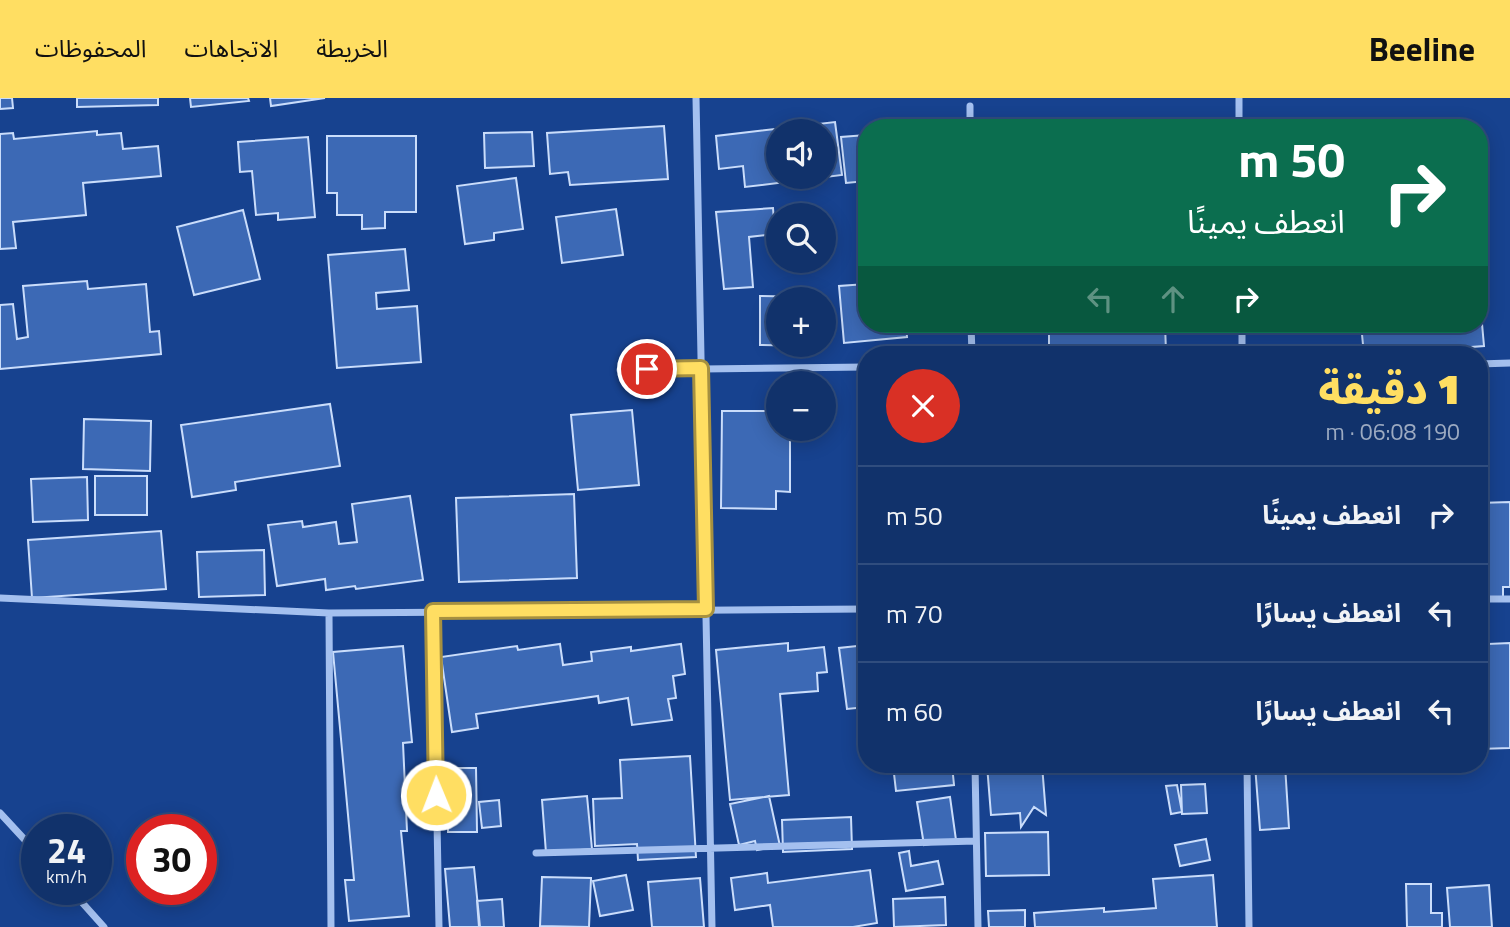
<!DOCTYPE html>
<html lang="ar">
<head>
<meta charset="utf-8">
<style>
	:root { --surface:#11326b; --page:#1e3e73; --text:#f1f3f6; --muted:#9caac1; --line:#304d7e; --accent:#ffde62 }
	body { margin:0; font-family:"Titillium Web","Noto Sans Arabic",sans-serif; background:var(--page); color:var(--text); direction:rtl; height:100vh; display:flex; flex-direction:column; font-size:26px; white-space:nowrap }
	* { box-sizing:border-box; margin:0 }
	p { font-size:23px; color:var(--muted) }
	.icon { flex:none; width:38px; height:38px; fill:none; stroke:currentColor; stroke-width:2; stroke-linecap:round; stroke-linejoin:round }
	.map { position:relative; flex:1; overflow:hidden; direction:ltr }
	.details { position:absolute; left:858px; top:248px; width:630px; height:427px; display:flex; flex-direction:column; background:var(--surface); border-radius:28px; box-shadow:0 4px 18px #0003,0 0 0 2px var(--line); direction:rtl }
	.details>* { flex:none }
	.guide { position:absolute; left:858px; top:21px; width:630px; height:214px; border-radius:28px; box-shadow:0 4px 18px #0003,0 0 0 2px var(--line); direction:rtl; background:#0b6e4f; color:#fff; overflow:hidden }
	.controls { position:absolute; left:766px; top:21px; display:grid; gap:14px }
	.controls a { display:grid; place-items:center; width:70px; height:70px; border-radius:50%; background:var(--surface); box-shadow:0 4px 18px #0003,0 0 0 2px var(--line); font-size:35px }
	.speed { position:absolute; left:21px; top:716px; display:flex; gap:14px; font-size:35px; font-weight:700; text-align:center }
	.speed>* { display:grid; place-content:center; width:91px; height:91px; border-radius:50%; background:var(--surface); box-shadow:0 4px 18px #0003,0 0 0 2px var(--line); line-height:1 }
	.speed small { font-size:18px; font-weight:400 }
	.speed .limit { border:10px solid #d22; background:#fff; color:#111 }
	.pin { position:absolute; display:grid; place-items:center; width:60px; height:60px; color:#fff; margin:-30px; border:4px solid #fff; border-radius:50%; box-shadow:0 2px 7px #0007 }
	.me { position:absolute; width:77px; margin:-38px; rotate:359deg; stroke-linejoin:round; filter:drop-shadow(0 0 5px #0008) }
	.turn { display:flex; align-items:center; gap:24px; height:147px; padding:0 28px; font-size:32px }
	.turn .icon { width:91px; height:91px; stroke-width:2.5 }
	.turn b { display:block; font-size:49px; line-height:60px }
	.lanes { display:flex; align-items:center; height:66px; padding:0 28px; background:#0003; justify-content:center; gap:35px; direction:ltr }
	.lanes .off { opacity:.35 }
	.round { display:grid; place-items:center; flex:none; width:74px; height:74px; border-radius:37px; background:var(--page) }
	.overview { display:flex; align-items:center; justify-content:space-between; height:119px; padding:0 28px }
	h1 { font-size:42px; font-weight:800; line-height:52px; color:var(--accent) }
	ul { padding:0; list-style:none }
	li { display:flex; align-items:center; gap:21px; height:98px; padding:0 28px; border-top:2px solid var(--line) }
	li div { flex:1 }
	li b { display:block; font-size:26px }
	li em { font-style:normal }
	header { display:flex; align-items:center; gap:42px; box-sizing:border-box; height:98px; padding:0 35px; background:var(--accent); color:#111 }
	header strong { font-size:33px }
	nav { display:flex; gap:38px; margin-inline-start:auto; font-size:24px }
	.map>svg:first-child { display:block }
	.building { fill:#3c69b5; stroke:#caddfb; stroke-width:2; fill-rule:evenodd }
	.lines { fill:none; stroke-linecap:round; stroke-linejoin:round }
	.street { stroke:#a4c0ef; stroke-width:7 }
	.route-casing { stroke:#a69040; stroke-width:18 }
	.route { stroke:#ffde62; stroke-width:12 }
</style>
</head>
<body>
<header>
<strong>Beeline</strong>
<nav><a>الخريطة</a><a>الاتجاهات</a><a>المحفوظات</a></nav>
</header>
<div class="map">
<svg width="1510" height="829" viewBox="0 0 1510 829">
	<rect width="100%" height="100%" fill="#17428f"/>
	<path class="building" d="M0,0H12L13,10L0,11Z
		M77,0H158V7L77,9Z
		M190,0H248L249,3L191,9Z
		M270,0H325L271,8Z
		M835,24L842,77L745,89L743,68L719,71L716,38ZM779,33H824V79H779Z
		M1192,25V30L1081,29L1126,28Z
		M664,28L668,81L570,87L568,74L550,76L547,35Z
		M97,33V37L121,35L123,51L158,48L161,78L83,85L86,117L13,124L16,150L0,151V36L13,35L14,41Z
		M532,34L534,68L485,70L484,35Z
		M866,37V83L846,85L841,39Z
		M327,38H416V114H385V130L362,131V117H337V95H327Z
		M308,39L315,119L278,122V115L256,117L252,73L240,74L238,44Z
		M516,80L523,131L494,135V142L465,146L457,88Z
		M773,110L775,136L749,139L753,189L724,191L716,114Z
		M616,111L623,157L562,165L556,119Z
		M243,112L260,181L194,197L177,129Z
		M405,151L409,192L376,195L377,211L417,208L421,264L337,270L328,157Z
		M87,183L88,191L146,186L150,234L159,233L161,256L0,271V207L13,206L17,241L28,239L23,188Z
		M866,186V226H906L907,239L844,245L839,188Z
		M1479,192L1484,248L1364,257L1361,226H1479Z
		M760,198L811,199V201H779V247L810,248L760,247Z
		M1049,226H1165L1166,254L1049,256Z
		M330,306L340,368L235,384L236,392L192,399L181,327Z
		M632,312L639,387L578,392L571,317Z
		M722,313H779V331H790V394L776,393V411L721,410Z
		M84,321L151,323L150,373L83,371Z
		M95,378H147V417H95Z
		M87,379L88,422L33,424L31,381Z
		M574,396L577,480L459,484L456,400Z
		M410,398L423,482L356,491L355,488L326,492L325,481L277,488L268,427L302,423L303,429L336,424L339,446L357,444L352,406Z
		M1510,404V489H1503V500H1479V405Z
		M161,433L166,491L32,500L28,442Z
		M264,452L265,497L199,499L197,454Z
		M1488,541V546L1510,545V650L1479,651V542Z
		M788,545V553L824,549L827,574L817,575L818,593L780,596L789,697L730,702L716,552Z
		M560,546L563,567L592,563L591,554L631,549V553L681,546L685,576L673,578L676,600L668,601L672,622L632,627L628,600L599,605L598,598L476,616L478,630L452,634L441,559L517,548L518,552Z
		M866,547V609L847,611L839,550Z
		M403,548L412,644L403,645L407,733H401L409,818L349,823L345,782H354L333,554Z
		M690,658L696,759L638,762L637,746L595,748L593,701L622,700L620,662Z
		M893,667H952L954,687L896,693Z
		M987,667H1042L1046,717L1034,709L1021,729L1020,715L991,717Z
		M1156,667H1212V671L1157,676Z
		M1255,667H1285L1289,730L1260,732Z
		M447,670H476L477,734H448Z
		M1205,686L1207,715L1182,716L1181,687Z
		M1177,687L1182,714L1171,716L1166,688Z
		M587,698L592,751L546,755L542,702Z
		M769,698L780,748L757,752L755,743L739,747L730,706Z
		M950,699L956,742L924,747L917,704Z
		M499,702L501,728L482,730L479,704Z
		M851,719L852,751L783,754L782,722Z
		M1048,734L1049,777L986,778L985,735Z
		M1206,741L1210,762L1180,768L1175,747Z
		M909,753L911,768L938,763L943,786L906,793L899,755Z
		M474,769L480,829H450L445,771Z
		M870,772L877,825L853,829H773L770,807L735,812L731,780L767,775L768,785Z
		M626,777L633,812L600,818L593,783Z
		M1213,777L1217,829H1035L1034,815L1104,810V814L1156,810L1153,781Z
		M542,779L591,780L589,829L540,828Z
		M700,780L704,829H652L648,784Z
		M1406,786H1431V815H1442V829H1407Z
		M1489,787L1492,829H1450L1447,790Z
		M945,799L946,827L894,829L893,801Z
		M502,801L504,829H479L477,803Z
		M1025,812V829H989L988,813Z"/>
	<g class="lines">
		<path class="street" d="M696,0L712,829
			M1239,0V30
			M970,8V30
			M971,226L972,257
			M1242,226V257
			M1479,266L1510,265
			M620,272L866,269
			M0,500L329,515L866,511
			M1479,501H1510
			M433,513L439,829
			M329,515L331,829
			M975,667L978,829
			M1247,667L1249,829
			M0,715L37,755
			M536,755L976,743
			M70,791L104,829"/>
	</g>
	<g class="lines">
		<g class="route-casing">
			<path id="route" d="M436,697L433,513L706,511L701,270L647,271"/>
		</g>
		<use href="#route" class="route"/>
	</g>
</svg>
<div class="controls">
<a><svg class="icon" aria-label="sound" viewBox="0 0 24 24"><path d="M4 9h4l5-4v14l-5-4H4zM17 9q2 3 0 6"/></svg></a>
<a><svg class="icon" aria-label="search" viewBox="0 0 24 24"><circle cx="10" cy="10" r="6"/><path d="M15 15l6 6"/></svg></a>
<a>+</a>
<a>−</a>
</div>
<div class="speed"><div>24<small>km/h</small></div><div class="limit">30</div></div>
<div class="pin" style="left:647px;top:271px;background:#d93025"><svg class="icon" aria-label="arrive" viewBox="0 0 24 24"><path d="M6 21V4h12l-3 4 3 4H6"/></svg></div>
<svg class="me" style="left:436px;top:697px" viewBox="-20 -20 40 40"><circle r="17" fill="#ffde62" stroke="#fff" stroke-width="3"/><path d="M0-11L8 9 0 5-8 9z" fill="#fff"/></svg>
<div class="guide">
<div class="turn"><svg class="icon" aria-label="right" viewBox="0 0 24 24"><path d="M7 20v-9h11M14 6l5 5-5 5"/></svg><div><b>50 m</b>انعطف يمينًا</div></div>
<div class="lanes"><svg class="icon off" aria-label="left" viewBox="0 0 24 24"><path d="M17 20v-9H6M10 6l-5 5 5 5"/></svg><svg class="icon off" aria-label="ahead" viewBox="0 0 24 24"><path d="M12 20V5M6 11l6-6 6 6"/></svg><svg class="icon" aria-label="right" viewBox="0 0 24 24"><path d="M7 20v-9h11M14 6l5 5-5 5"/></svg></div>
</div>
<section class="details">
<div class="overview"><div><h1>1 دقيقة</h1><p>190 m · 06:08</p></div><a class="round" style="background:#d93025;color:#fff"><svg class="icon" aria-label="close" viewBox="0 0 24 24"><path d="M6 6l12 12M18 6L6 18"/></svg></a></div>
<ul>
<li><svg class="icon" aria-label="right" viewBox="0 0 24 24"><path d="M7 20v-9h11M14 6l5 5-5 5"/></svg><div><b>انعطف يمينًا</b></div><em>50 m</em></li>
<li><svg class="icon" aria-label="left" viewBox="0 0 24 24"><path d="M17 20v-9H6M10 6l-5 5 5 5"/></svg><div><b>انعطف يسارًا</b></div><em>70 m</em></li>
<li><svg class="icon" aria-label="left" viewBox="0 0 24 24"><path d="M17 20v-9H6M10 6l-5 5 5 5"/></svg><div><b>انعطف يسارًا</b></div><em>60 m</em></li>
</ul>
</section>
</div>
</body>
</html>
